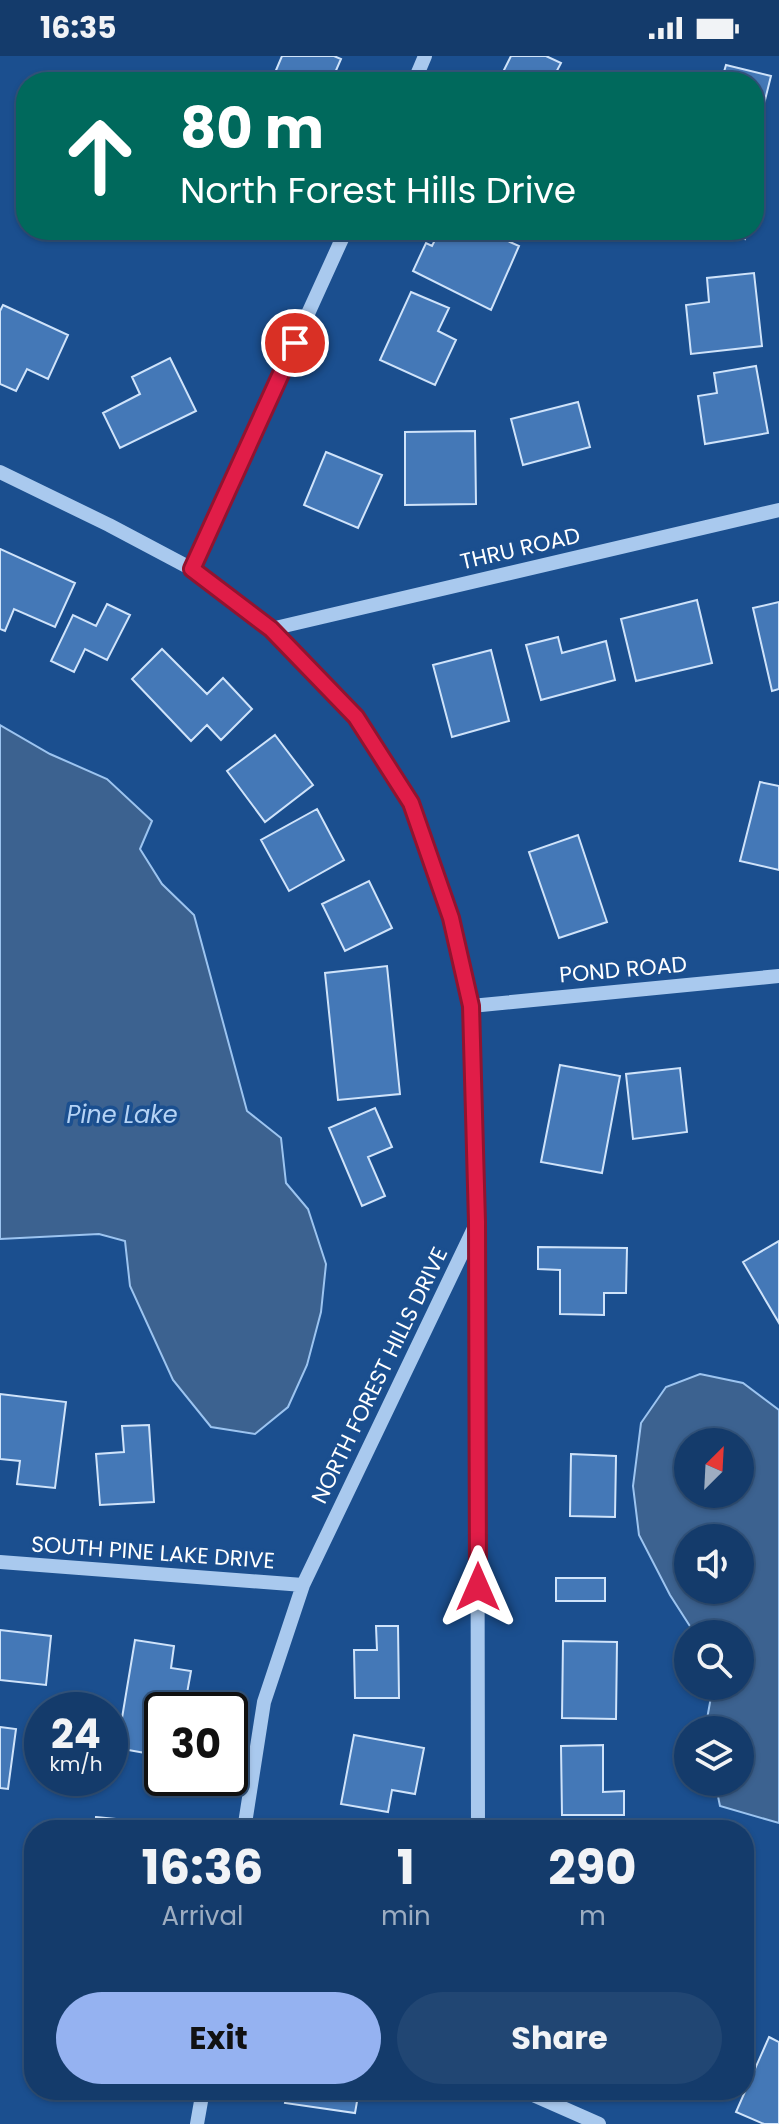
<!DOCTYPE html>
<html lang="en">
<head>
<meta charset="utf-8">
<style>
	:root { --surface:#143b6b; --page:#214673; --text:#f1f3f6; --muted:#9dadc1; --line:#33557e; --accent:#95b2f1 }
	body { margin:0; font-family:Poppins,sans-serif; background:var(--page); color:var(--text); height:100vh; display:flex; flex-direction:column; font-size:30px; white-space:nowrap }
	* { box-sizing:border-box; margin:0 }
	p { font-size:26px; color:var(--muted) }
	.icon { flex:none; width:44px; height:44px; fill:none; stroke:currentColor; stroke-width:2; stroke-linecap:round; stroke-linejoin:round }
	.map { position:relative; flex:1; overflow:hidden }
	.sheet { position:absolute; left:24px; top:1764px; width:730px; height:280px; display:flex; flex-direction:column; background:var(--surface); border-radius:32px; box-shadow:0 2px 6px #0004,0 0 0 2px var(--line) }
	.sheet>* { flex:none }
	.guide { position:absolute; left:16px; top:16px; width:748px; height:168px; border-radius:32px; box-shadow:0 2px 6px #0004,0 0 0 2px var(--line); background:#00695c; color:#fff; overflow:hidden }
	.needle { width:52px; rotate:24deg }
	.controls { position:absolute; left:674px; top:1372px; display:grid; gap:16px }
	.controls a { display:grid; place-items:center; width:80px; height:80px; border-radius:50%; background:var(--surface); box-shadow:0 2px 6px #0004,0 0 0 2px var(--line); font-size:40px }
	.speed { position:absolute; left:24px; top:1636px; display:flex; gap:16px; font-size:40px; font-weight:700; text-align:center }
	.speed>* { display:grid; place-content:center; width:104px; height:104px; border-radius:50%; background:var(--surface); box-shadow:0 2px 6px #0004,0 0 0 2px var(--line); line-height:1 }
	.speed small { font-size:20px; font-weight:400 }
	.speed .limit { border:4px solid #111; border-radius:12px; background:#fff; color:#111 }
	.pin { position:absolute; display:grid; place-items:center; width:68px; height:68px; color:#fff; margin:-34px; border:4px solid #fff; border-radius:50%; box-shadow:0 2px 8px #0007 }
	.me { position:absolute; width:88px; margin:-44px; rotate:0deg; stroke-linejoin:round; filter:drop-shadow(0 0 6px #0008) }
	.turn { display:flex; align-items:center; gap:28px; height:168px; padding:0 32px; font-size:36px }
	.turn .icon { width:104px; height:104px; stroke-width:2.5 }
	.turn b { display:block; font-size:56px; line-height:68px }
	.eta { display:flex; justify-content:space-evenly; align-items:center; height:136px; text-align:center }
	.eta b { font-size:48px; font-weight:700; line-height:56px }
	.cta { display:flex; gap:16px; margin-top:auto; padding:16px 32px }
	.cta a { flex:1; height:92px; border-radius:48px; background:var(--accent); color:#111; font-size:32px; font-weight:700; line-height:92px; text-align:center }
	.cta a+a { background:var(--page); color:var(--text) }
	.status { display:flex; justify-content:space-between; align-items:center; height:56px; padding:0 40px; background:var(--surface); direction:ltr }
	.status svg { height:22px; fill:currentColor }
	.map>svg:first-child { display:block }
	.water { fill:#3c6290; stroke:#9cc4f0; stroke-width:2; fill-rule:evenodd }
	.building { fill:#4478b7; stroke:#cfe3fa; stroke-width:2 }
	.lines { fill:none; stroke-linecap:round; stroke-linejoin:round }
	.minor { stroke:#a9c9ee; stroke-width:14 }
	.route-casing { stroke:#92132f; stroke-width:20 }
	.route { stroke:#e11d48; stroke-width:14 }
	.labels { text-anchor:middle; stroke-width:7; stroke-linejoin:round; paint-order:stroke }
	.street-label { font-size:22px; fill:#fff; stroke:#1b4f8f }
	.water-label { font-size:24px; font-style:italic; fill:#b5d3f5; stroke:#1b4f8f }
</style>
</head>
<body>
<div class="status"><b>16:35</b><svg viewBox="0 0 49 12"><path d="M0 12V9h3v3zM5 12V6h3v6zM10 12V3h3v9zM15 12V0h3v12zM26 1h20v11H26zM47 4h2v5h-2z"/></svg></div>
<div class="map">
<svg width="779" height="2068" viewBox="0 0 779 2068">
	<rect width="100%" height="100%" fill="#1b4f8f"/>
	<path class="water" d="M0,669L50,698L107,723L152,765L140,793L162,828L194,859L247,1055L281,1082L286,1127L308,1153L326,1208L321,1256L307,1309L288,1351L255,1378L211,1371L173,1324L130,1230L125,1185L99,1178L0,1183Z
		M700,1318L743,1327L779,1354V1767L720,1750L715,1726H740V1674H705L711,1641L709,1630H740V1578H695L670,1539L639,1479L633,1430L641,1367L666,1331ZM688,1386H740V1438H688ZM688,1482H740V1534H688Z"/>
	<path class="building" d="M282,0H334L341,3L331,26H271Z
		M511,0H546L561,7L551,26H498Z
		M726,9L771,20L754,88V26H721Z
		M440,174H483L519,190L491,254L413,215L426,187L432,190Z
		M681,174H746L745,183Z
		M754,217L762,290L691,298L686,249L709,246L707,222Z
		M411,236L449,252L438,275L456,284L435,329L380,304Z
		M3,249L68,279L48,323L27,313L16,335L0,328V255Z
		M170,302L196,355L120,392L103,357L140,338L132,321Z
		M756,310L768,377L705,388L698,340L717,337L714,317Z
		M578,346L590,391L523,409L511,363Z
		M475,375L476,448L405,449V376Z
		M326,396L382,419L358,472L304,449Z
		M0,493L75,527L55,571L14,553L5,575L0,573Z
		M697,544L712,607L636,625L621,563Z
		M779,546V633L772,635L753,552Z
		M107,548L130,559L107,604L85,593L74,616L51,605L73,559L96,570Z
		M558,581L562,597L606,585L615,624L541,644L526,589Z
		M162,593L207,638L223,622L252,653L221,684L207,669L191,685L132,623Z
		M491,594L509,665L452,681L433,609Z
		M275,679L313,729L265,766L227,715Z
		M760,726L779,730V814L740,805Z
		M317,753L344,804L289,835L261,784Z
		M578,779L607,866L559,882L529,796Z
		M369,825L392,872L345,895L322,848Z
		M387,910L400,1038L338,1044L325,917Z
		M560,1009L620,1020L602,1117L541,1106Z
		M680,1012L687,1076L633,1083L626,1018Z
		M375,1052L392,1091L368,1101L385,1140L362,1150L329,1072Z
		M779,1185V1267L743,1206Z
		M538,1191L627,1192L626,1237H604V1259L560,1258V1214L538,1213Z
		M0,1338L66,1346L55,1432L17,1428L20,1405L0,1403Z
		M149,1369L154,1446L100,1449L96,1398L124,1396L122,1370Z
		M571,1398L616,1400L615,1461L570,1460Z
		M556,1522H605V1545H556Z
		M376,1570H398L399,1642H355L354,1594H377Z
		M0,1574L51,1580L46,1629L0,1624Z
		M135,1584L174,1590L171,1612L191,1615L184,1654H162V1700L117,1692Z
		M563,1585L617,1586L616,1663L562,1662Z
		M0,1671L16,1673L8,1733L0,1732Z
		M354,1679L424,1692L415,1738L392,1734L388,1756L341,1748Z
		M603,1689V1736L624,1735V1759H562L561,1690Z
		M96,1761L145,1766L144,1774H95Z
		M769,1981L779,1986V2068H764L736,2056Z
		M287,2034H359L355,2057L285,2047Z"/>
	<g class="lines">
		<path class="minor" d="M414,26L425,0
			M0,416L109,469L192,513L271,573L356,661L411,747L451,862L471,950L477,1166L303,1529L264,1646L244,1774
			M192,513L346,174
			M271,573L779,454
			M471,950L779,920
			M477,1170L478,1774
			M0,1506L303,1529
			M522,2034L599,2068
			M197,2068L203,2034"/>
	</g>
	<g class="lines">
		<g class="route-casing">
			<path id="route" d="M295,287L192,513L271,573L356,661L411,747L451,862L471,950L477,1166L478,1531"/>
		</g>
		<use href="#route" class="route"/>
	</g>
	<g class="labels">
		<g class="street-label">
			<text transform="translate(520 492) rotate(-13)" y="8">THRU ROAD</text>
			<text transform="translate(623 913) rotate(-5)" y="8">POND ROAD</text>
			<text transform="translate(379 1319) rotate(-64)" y="8">NORTH FOREST HILLS DRIVE</text>
			<text transform="translate(153 1496) rotate(4)" y="8">SOUTH PINE LAKE DRIVE</text>
		</g>
		<g class="water-label">
			<text x="122" y="1067">Pine Lake</text>
		</g>
	</g>
</svg>
<div class="controls">
<a><svg class="needle" viewBox="-14 -14 28 28"><path d="M0-13l5 13h-10z" fill="#e53935"/><path d="M0 13l5-13h-10z" fill="#9dadc1"/></svg></a>
<a><svg class="icon" aria-label="sound" viewBox="0 0 24 24"><path d="M4 9h4l5-4v14l-5-4H4zM17 9q2 3 0 6"/></svg></a>
<a><svg class="icon" aria-label="search" viewBox="0 0 24 24"><circle cx="10" cy="10" r="6"/><path d="M15 15l6 6"/></svg></a>
<a><svg class="icon" aria-label="layers" viewBox="0 0 24 24"><path d="M12 4l9 5-9 5-9-5zM3 14l9 5 9-5"/></svg></a>
</div>
<div class="speed"><div>24<small>km/h</small></div><div class="limit">30</div></div>
<div class="pin" style="left:295px;top:287px;background:#d93025"><svg class="icon" aria-label="arrive" viewBox="0 0 24 24"><path d="M6 21V4h12l-3 4 3 4H6"/></svg></div>
<svg class="me" style="left:478px;top:1531px" viewBox="-20 -20 40 40"><path d="M0-17L14 15 0 8-14 15z" fill="#e11d48" stroke="#fff" stroke-width="4"/></svg>
<div class="guide">
<div class="turn"><svg class="icon" aria-label="ahead" viewBox="0 0 24 24"><path d="M12 20V5M6 11l6-6 6 6"/></svg><div><b>80 m</b>North Forest Hills Drive</div></div>
</div>
<section class="sheet">
<div class="eta">
<div><b>16:36</b><p>Arrival</p></div>
<div><b>1</b><p>min</p></div>
<div><b>290</b><p>m</p></div>
</div>
<div class="cta"><a>Exit</a><a>Share</a></div>
</section>
</div>
</body>
</html>
